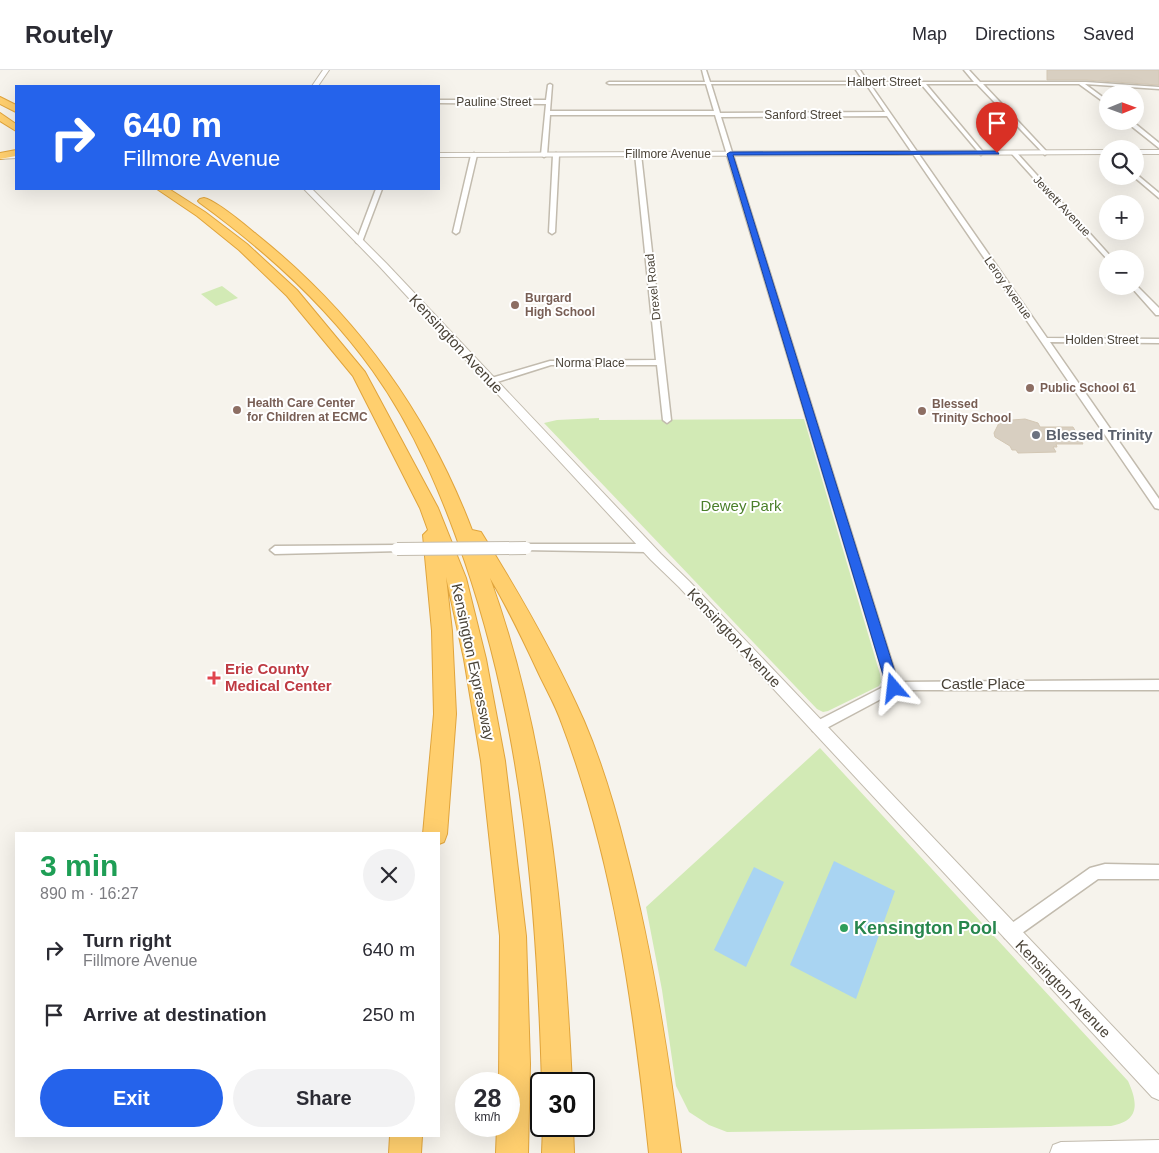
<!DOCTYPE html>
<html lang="en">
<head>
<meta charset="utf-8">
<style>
	:root { --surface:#fff; --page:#f2f2f3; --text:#2b2b33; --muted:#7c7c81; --line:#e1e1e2; --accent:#2563eb }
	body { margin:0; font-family:Arial,sans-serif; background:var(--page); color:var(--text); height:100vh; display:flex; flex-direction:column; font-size:19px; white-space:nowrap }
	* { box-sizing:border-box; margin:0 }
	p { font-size:16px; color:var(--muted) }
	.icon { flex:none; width:28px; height:28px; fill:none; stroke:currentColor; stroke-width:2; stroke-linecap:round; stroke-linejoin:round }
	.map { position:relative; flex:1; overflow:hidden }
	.drawer { position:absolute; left:15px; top:762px; width:425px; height:305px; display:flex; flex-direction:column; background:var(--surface); border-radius:0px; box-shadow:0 5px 20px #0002 }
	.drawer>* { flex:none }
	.top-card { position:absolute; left:15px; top:15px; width:425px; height:105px; border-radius:0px; box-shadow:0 5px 20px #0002; background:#2563eb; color:#fff; overflow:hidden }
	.needle { width:32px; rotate:89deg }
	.fabs { position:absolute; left:1099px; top:15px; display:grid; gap:10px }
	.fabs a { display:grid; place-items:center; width:45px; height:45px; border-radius:50%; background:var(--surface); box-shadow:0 5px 20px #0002; font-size:25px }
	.speed { position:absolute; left:455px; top:1002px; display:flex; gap:10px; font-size:25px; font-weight:700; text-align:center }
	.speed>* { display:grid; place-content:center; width:65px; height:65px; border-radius:50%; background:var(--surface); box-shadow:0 5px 20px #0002; line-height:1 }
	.speed small { font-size:12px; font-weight:400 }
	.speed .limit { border:2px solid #111; border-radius:8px; background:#fff; color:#111 }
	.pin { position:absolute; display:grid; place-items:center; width:42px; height:42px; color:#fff; margin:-51px -21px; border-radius:50% 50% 50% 0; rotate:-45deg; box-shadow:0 0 5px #0007 }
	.pin .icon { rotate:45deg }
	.me { position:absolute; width:55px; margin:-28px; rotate:343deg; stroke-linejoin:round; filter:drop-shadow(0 0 4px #0008) }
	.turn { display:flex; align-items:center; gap:18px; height:105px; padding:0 25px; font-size:22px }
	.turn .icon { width:65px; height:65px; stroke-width:2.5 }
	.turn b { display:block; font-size:35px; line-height:42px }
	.round { display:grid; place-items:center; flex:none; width:52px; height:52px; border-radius:26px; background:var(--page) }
	.head { display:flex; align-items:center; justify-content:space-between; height:85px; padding:0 25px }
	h1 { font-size:30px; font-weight:600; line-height:38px; color:#1e9e55 }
	.button { display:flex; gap:10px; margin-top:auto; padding:10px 25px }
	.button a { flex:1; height:58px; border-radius:30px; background:var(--accent); color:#fff; font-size:20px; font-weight:600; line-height:58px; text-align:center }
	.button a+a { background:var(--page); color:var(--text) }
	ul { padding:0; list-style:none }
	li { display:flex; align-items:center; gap:15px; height:65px; padding:0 25px }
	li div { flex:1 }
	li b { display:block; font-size:19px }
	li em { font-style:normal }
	header { display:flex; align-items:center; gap:30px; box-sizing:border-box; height:70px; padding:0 25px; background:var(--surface); border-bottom:1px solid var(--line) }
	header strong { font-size:24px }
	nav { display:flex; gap:28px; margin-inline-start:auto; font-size:18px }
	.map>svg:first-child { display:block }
	.green { fill:#d2eab5 }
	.water { fill:#a9d4f2 }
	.building { fill:#d8cfc1; stroke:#d3c7b4 }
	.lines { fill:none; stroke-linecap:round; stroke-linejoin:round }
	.minor-casing { stroke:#c2bbae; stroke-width:3 }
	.tertiary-casing { stroke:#c2bbae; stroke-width:2 }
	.motorway-casing { stroke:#e0a43c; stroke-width:2 }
	.minor { fill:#fff; fill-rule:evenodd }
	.tertiary { fill:#fff; fill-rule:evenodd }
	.motorway { fill:#ffcf6e; fill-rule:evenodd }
	.minor-bridge-casing { stroke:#c2bbae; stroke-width:14; stroke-linecap:butt }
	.minor-bridge { stroke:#fff; stroke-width:12 }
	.route { fill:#2563eb; stroke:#184099 }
	.education-dot { fill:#8d6e63; stroke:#fff; stroke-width:2 }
	.worship-dot { fill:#6b7280; stroke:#fff; stroke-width:2 }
	.health-dot { fill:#e0444e; stroke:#fff; stroke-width:2 }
	.leisure-dot { fill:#2e9e5b; stroke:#fff; stroke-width:2 }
	.labels { text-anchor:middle; stroke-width:4; stroke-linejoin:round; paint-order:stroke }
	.far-street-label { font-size:12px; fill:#4b4439; stroke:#fff }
	.far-education-label { font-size:12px; font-weight:bold; fill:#785e54; stroke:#fff; text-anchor:start }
	.street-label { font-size:15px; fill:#4b4439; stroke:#fff }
	.worship-label { font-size:15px; font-weight:bold; fill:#5b616d; stroke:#fff; text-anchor:start }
	.park-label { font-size:15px; fill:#4a7f2a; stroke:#fff }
	.health-label { font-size:15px; font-weight:bold; fill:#be3a42; stroke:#fff; text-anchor:start }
	.near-leisure-label { font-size:18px; font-weight:bold; fill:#27864d; stroke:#fff; text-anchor:start }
</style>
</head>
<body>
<header>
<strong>Routely</strong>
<nav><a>Map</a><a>Directions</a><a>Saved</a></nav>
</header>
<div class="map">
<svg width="1159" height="1083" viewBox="0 0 1159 1083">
	<rect width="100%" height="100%" fill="#f6f3ec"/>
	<path class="green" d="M222,216L238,228L216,236L201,224Z
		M599,348V350L804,349L880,604L881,612L879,616L828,641L823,642L817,639L544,353L557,350Z
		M820,678L1128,1011C1138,1033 1140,1051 1111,1056L727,1062L709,1055L689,1042L676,1016L662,920L646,837Z"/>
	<path class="water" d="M834,791L895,821L856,929L790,895Z
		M754,797L784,812L746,897L714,880Z"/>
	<path class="building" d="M1047,0H1159V15L1086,10H1047Z
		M1025,349L1038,353L1040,357H1073L1083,374H1056L1057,377H1053L1056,382L1018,383L1016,380H1012L1010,376L995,367L994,363L1000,351Z"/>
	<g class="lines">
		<g class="minor-casing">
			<path id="minor" d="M702,0H706L710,12H864L856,0H860L868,12H974L964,0H969L980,12H1086L1159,17V19L1085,14L1108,31V35L1079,14H983L1047,82L1045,85L977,14H926L983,82L981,85L921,14H870L1047,268L1159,269V273L1050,272L1159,429V439L1155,438L887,46L721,47L898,612L1159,610V620H908L896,621L821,661L817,662L813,661L811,657L813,653L887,615L715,45H550L547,85L544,87L541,85L546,34L439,33V30H546L548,15L550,14L552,15L550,41H714L706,14H609L607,13L609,12H705ZM711,14H866L885,42L720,43Z
				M1125,51H1132L1159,73V78Z
				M638,82L641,84L671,350L667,353L663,350L657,295H551L494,313H488V309L550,291L656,290L635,84Z
				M1012,82H1016L1113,189H1108V190L1012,84Z
				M474,83L477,85L459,162L456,164L453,162L471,85Z
				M556,83L559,85L555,162L552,164L549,162L553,85Z
				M1135,103L1159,123V128L1133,106H1135Z
				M376,119H382L362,172L357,173L356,172Z
				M1135,214L1159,238V245H1156L1132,218V216H1135Z
				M526,474H647L652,478L647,482L522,480L521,478Z
				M397,475L402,479L401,481L275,484L270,480L275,476Z
				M1105,794L1159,795V809H1098L1015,868L1010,870L1005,868L1002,863L1005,858L1090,798Z"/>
		</g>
		<g class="tertiary-casing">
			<path id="tertiary" d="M323,0H329L318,16H312Z
				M1108,80V84L439,87V83Z
				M1135,80H1159V84H1135Z
				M16,84V88L0,89V85Z
				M304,119H312L386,193L661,484L689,511L1159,1005V1030L1152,1027L679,517L651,490L380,197Z
				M1159,1070V1083H1050L1053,1075L1061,1072Z"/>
		</g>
		<g class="motorway-casing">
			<path id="motorway" d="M0,27L16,35V42L0,34Z
				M0,43L16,54V61L0,51Z
				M16,80V86L0,89V83Z
				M157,119H169L205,142L247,174L297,220L365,302L438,438L466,508L486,589L505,691L526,866L530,994L528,1083H496L497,1056H509V1014H499L500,866L481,691L464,589L446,507L452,561L456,644L447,764L444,772L439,774V764H423L434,644L432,561L423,465L428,460L420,438L353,306L287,226L239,180L197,146Z
				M204,128C217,131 245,155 256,164C356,244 427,342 472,460L481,462C519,523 555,585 584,651C602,693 615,737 626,781C652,880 668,981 681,1083H649C634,938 614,791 562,654C556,636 546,619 538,602C523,570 508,538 490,508C548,669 564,844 572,1014H542C537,836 523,661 465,492C442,425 415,360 373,301C326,235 266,181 200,133L198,131L200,129Z
				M543,1056H573L574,1083H542Z
				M390,1066H422L421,1083H389Z"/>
		</g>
		<use href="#minor" class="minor"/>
		<use href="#tertiary" class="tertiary"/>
		<use href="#motorway" class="motorway"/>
		<g class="minor-bridge-casing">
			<path id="minor-bridge" d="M397,479L526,478"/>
		</g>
		<use href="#minor-bridge" class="minor-bridge"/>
	</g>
	<path class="route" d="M997,81L999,84L733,85L900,618L898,621H889L887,618L727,84L730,82Z"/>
	<g class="education-dot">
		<circle cx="515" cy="235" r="5"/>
		<circle cx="1030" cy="318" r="5"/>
		<circle cx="237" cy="340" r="5"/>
		<circle cx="922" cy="341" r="5"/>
	</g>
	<circle class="worship-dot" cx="1036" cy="365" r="5"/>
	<path class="health-dot" d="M211.5 600.5h5v5h5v5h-5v5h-5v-5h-5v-5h5z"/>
	<circle class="leisure-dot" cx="844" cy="858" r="5"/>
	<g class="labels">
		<g class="far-street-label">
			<text x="884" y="16">Halbert Street</text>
			<text x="494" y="36">Pauline Street</text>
			<text x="803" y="49">Sanford Street</text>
			<text x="668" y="88">Fillmore Avenue</text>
			<text transform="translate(1062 136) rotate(47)" y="4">Jewett Avenue</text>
			<text transform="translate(653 217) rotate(-96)" y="4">Drexel Road</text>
			<text transform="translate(1008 218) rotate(55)" y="4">Leroy Avenue</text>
			<text x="1102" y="274">Holden Street</text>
			<text x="590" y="297">Norma Place</text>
		</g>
		<g class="far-education-label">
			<text x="525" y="232">Burgard<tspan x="525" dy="14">High School</tspan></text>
			<text x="1040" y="322">Public School 61</text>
			<text x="247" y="337">Health Care Center<tspan x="247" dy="14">for Children at ECMC</tspan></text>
			<text x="932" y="338">Blessed<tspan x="932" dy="14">Trinity School</tspan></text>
		</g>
		<g class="street-label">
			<text transform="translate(456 274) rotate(47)" y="5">Kensington Avenue</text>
			<text transform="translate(734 568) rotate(47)" y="5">Kensington Avenue</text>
			<text transform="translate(473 592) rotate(78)" y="5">Kensington Expressway</text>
			<text x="983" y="619">Castle Place</text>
			<text transform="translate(1063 919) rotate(46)" y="5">Kensington Avenue</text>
		</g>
		<g class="worship-label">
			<text x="1046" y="370">Blessed Trinity</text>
		</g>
		<g class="park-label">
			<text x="741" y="441">Dewey Park</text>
		</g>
		<g class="health-label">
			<text x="225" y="604">Erie County<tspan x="225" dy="17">Medical Center</tspan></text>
		</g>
		<g class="near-leisure-label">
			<text x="854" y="864">Kensington Pool</text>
		</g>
	</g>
</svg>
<div class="fabs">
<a><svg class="needle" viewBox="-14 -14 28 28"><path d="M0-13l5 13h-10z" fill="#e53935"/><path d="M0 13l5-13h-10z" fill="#7c7c81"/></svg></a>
<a><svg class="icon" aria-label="search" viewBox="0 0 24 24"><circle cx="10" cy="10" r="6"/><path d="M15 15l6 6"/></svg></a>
<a>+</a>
<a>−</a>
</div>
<div class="speed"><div>28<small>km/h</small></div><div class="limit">30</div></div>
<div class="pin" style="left:997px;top:83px;background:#d93025"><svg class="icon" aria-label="arrive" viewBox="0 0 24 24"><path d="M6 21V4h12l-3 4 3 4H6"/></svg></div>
<svg class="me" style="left:894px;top:618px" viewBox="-20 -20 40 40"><path d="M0-17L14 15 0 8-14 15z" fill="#2563eb" stroke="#fff" stroke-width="4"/></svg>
<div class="top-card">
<div class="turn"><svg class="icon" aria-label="right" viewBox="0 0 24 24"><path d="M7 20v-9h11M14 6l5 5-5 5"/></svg><div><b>640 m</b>Fillmore Avenue</div></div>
</div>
<section class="drawer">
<div class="head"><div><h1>3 min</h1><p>890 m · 16:27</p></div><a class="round"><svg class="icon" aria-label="close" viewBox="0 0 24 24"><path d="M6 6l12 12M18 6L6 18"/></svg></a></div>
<ul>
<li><svg class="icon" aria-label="right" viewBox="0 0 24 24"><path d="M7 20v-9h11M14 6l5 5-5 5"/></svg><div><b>Turn right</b><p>Fillmore Avenue</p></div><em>640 m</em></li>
<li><svg class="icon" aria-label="arrive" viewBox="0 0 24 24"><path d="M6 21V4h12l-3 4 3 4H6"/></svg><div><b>Arrive at destination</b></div><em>250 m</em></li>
</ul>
<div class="button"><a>Exit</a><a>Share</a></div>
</section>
</div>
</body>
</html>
